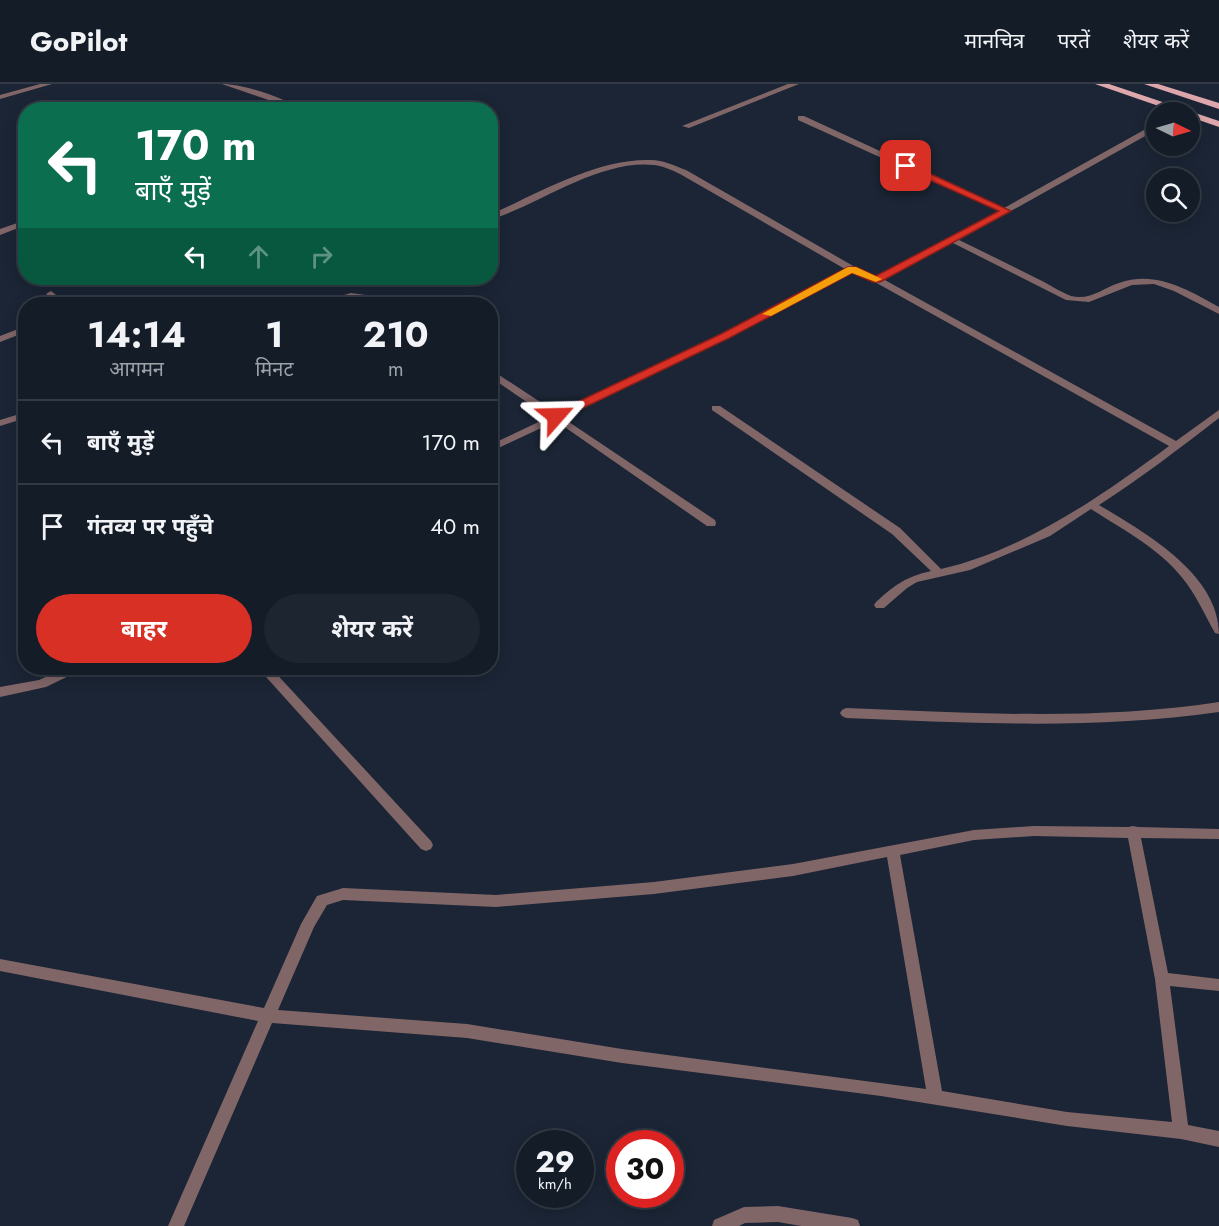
<!DOCTYPE html>
<html lang="hi">
<head>
<meta charset="utf-8">
<style>
	:root { --surface:#141c28; --page:#1d2530; --text:#f1f3f6; --muted:#9da1a8; --line:#333a45; --accent:#d93025 }
	body { margin:0; font-family:Jost,"Noto Sans Devanagari",sans-serif; background:var(--page); color:var(--text); height:100vh; display:flex; flex-direction:column; font-size:22px; white-space:nowrap }
	* { box-sizing:border-box; margin:0 }
	p { font-size:20px; color:var(--muted) }
	.icon { flex:none; width:33px; height:33px; fill:none; stroke:currentColor; stroke-width:2; stroke-linecap:round; stroke-linejoin:round }
	.map { position:relative; flex:1; overflow:hidden }
	.sheet { position:absolute; left:18px; top:213px; width:480px; height:378px; display:flex; flex-direction:column; background:var(--surface); border-radius:24px; box-shadow:0 3px 15px #0003,0 0 0 2px var(--line) }
	.sheet>* { flex:none }
	.guide { position:absolute; left:18px; top:18px; width:480px; height:183px; border-radius:24px; box-shadow:0 3px 15px #0003,0 0 0 2px var(--line); background:#0b6e4f; color:#fff; overflow:hidden }
	.needle { width:39px; rotate:95deg }
	.buttons { position:absolute; left:1146px; top:18px; display:grid; gap:12px }
	.buttons a { display:grid; place-items:center; width:54px; height:54px; border-radius:50%; background:var(--surface); box-shadow:0 3px 15px #0003,0 0 0 2px var(--line); font-size:30px }
	.speed { position:absolute; left:516px; top:1046px; display:flex; gap:12px; font-size:30px; font-weight:700; text-align:center }
	.speed>* { display:grid; place-content:center; width:78px; height:78px; border-radius:50%; background:var(--surface); box-shadow:0 3px 15px #0003,0 0 0 2px var(--line); line-height:1 }
	.speed small { font-size:15px; font-weight:400 }
	.speed .limit { border:9px solid #d22; background:#fff; color:#111 }
	.pin { position:absolute; display:grid; place-items:center; width:51px; height:51px; color:#fff; margin:-26px; border-radius:12px; box-shadow:0 3px 9px #0006 }
	.me { position:absolute; width:66px; margin:-33px; rotate:65deg; stroke-linejoin:round; filter:drop-shadow(0 0 4px #0008) }
	.turn { display:flex; align-items:center; gap:21px; height:126px; padding:0 18px; font-size:27px }
	.turn .icon { width:78px; height:78px; stroke-width:2.5 }
	.turn b { display:block; font-size:42px; line-height:51px }
	.lanes { display:flex; align-items:center; height:57px; padding:0 18px; background:#0003; justify-content:center; gap:30px; direction:ltr }
	.lanes .off { opacity:.35 }
	.eta { display:flex; justify-content:space-evenly; align-items:center; height:102px; text-align:center }
	.eta b { font-size:36px; font-weight:700; line-height:42px }
	.button { display:flex; gap:12px; margin-top:auto; padding:12px 18px }
	.button a { flex:1; height:69px; border-radius:36px; background:var(--accent); color:#fff; font-size:24px; font-weight:700; line-height:69px; text-align:center }
	.button a+a { background:var(--page); color:var(--text) }
	ul { padding:0; list-style:none }
	li { display:flex; align-items:center; gap:18px; height:84px; padding:0 18px; border-top:2px solid var(--line) }
	li div { flex:1 }
	li b { display:block; font-size:22px }
	li em { font-style:normal }
	header { display:flex; align-items:center; gap:36px; box-sizing:border-box; height:84px; padding:0 30px; background:var(--surface); border-bottom:2px solid var(--line) }
	header strong { font-size:28px }
	nav { display:flex; gap:33px; margin-inline-start:auto; font-size:21px }
	.map>svg:first-child { display:block }
	.lines { fill:none; stroke-linecap:round; stroke-linejoin:round }
	.lane { fill:#816668; fill-rule:evenodd }
	.street { fill:#816668; fill-rule:evenodd }
	.primary { fill:#dea7ab; fill-rule:evenodd }
	.route { fill:#d93025; stroke:#8d1f18; stroke-width:1.5 }
	.slow { fill:#f59e0b }
</style>
</head>
<body>
<header>
<strong>GoPilot</strong>
<nav><a>मानचित्र</a><a>परतें</a><a>शेयर करें</a></nav>
</header>
<div class="map">
<svg width="1219" height="1142" viewBox="0 0 1219 1142">
	<rect width="100%" height="100%" fill="#1b2535"/>
	<g class="lines">
		<path class="lane" d="M798,32H804L1010,127L1003,129L798,36Z"/>
		<path class="street" d="M40,0H52L0,15V11Z
			M222,0C242,0 286,13 300,26H292L286,22Z
			M788,0H799L689,44L682,42Z
			M1180,26H1184L1188,28H1180Z
			M1153,41H1156V46L959,156C986,169 1012,182 1038,195C1049,200 1060,208 1071,212C1090,217 1103,204 1119,199C1156,186 1188,206 1219,223V230L1174,207L1154,200L1132,201L1089,218L1066,216L953,159L883,195L1176,357L1219,326V334C1180,364 1141,394 1099,421C1144,448 1219,490 1219,550L1215,549C1206,533 1198,515 1187,500C1163,466 1125,447 1091,425L1050,452L970,486L917,498L907,504L884,524H876L874,521L876,518C895,501 905,493 931,487L892,450L712,326V322H720L900,444L941,485C1024,466 1102,412 1169,362L873,197L852,188L728,254L563,334L715,436L716,439L715,442H707L556,337L490,368V361L549,333L490,293V285L557,329L722,250L845,185L680,90C672,86 663,82 654,81C600,75 540,120 490,136V131C538,109 598,74 651,76C663,76 675,82 686,86L855,183L876,192L950,154Z
			M26,136V141L0,151V145Z
			M51,207L67,220H58L46,210Z
			M351,209L387,214L396,220C381,222 367,215 352,215C339,215 327,221 313,220Z
			M26,242V248L0,258V252Z
			M26,328V334L0,342V336Z
			M65,584H81L79,587L46,603L0,613V603L39,596Z
			M258,584H271L431,757L433,761L431,765L426,767L421,765Z
			M1219,618V628C1094,646 972,639 846,634L842,632L840,629L842,626L846,624C972,629 1094,637 1219,618Z
			M1034,742L1128,743L1133,742L1138,743L1219,745V755L1141,754L1168,889L1219,895V907L1170,902L1188,1041L1219,1047V1063L1181,1055L1067,1042L881,1012L622,979L467,954L272,939L184,1142H168L258,937L0,887V875L264,924L301,840L317,812L343,804L496,811L654,798L793,780L974,746ZM1034,752L1128,754L1155,895L1172,1038L1067,1028L942,1007L900,771L974,756ZM887,773L926,1005L622,965L467,940L278,926L314,843L327,821L343,816L496,823L654,810L793,792Z
			M778,1122L852,1134L858,1136L860,1142H801L778,1138L745,1139L739,1142H712L714,1136L744,1123Z"/>
		<path class="primary" d="M1095,0H1109L1219,37V43L1190,33V28H1176Z
			M1144,0H1158L1219,19V25Z"/>
	</g>
	<path class="route" d="M903,80H909L1011,127L880,198H873L852,189L729,254L560,335H552V330L721,250L848,183H856L876,192L999,127L903,84Z"/>
	<path class="slow" d="M848,183H856L882,195L876,198L852,189L771,232L762,230Z"/>
</svg>
<div class="buttons">
<a><svg class="needle" viewBox="-14 -14 28 28"><path d="M0-13l5 13h-10z" fill="#e53935"/><path d="M0 13l5-13h-10z" fill="#9da1a8"/></svg></a>
<a><svg class="icon" aria-label="search" viewBox="0 0 24 24"><circle cx="10" cy="10" r="6"/><path d="M15 15l6 6"/></svg></a>
</div>
<div class="speed"><div>29<small>km/h</small></div><div class="limit">30</div></div>
<div class="pin" style="left:906px;top:82px;background:#d93025"><svg class="icon" aria-label="arrive" viewBox="0 0 24 24"><path d="M6 21V4h12l-3 4 3 4H6"/></svg></div>
<svg class="me" style="left:556px;top:332px" viewBox="-20 -20 40 40"><path d="M0-17L14 15 0 8-14 15z" fill="#d93025" stroke="#fff" stroke-width="4"/></svg>
<div class="guide">
<div class="turn"><svg class="icon" aria-label="left" viewBox="0 0 24 24"><path d="M17 20v-9H6M10 6l-5 5 5 5"/></svg><div><b>170 m</b>बाएँ मुड़ें</div></div>
<div class="lanes"><svg class="icon" aria-label="left" viewBox="0 0 24 24"><path d="M17 20v-9H6M10 6l-5 5 5 5"/></svg><svg class="icon off" aria-label="ahead" viewBox="0 0 24 24"><path d="M12 20V5M6 11l6-6 6 6"/></svg><svg class="icon off" aria-label="right" viewBox="0 0 24 24"><path d="M7 20v-9h11M14 6l5 5-5 5"/></svg></div>
</div>
<section class="sheet">
<div class="eta">
<div><b>14:14</b><p>आगमन</p></div>
<div><b>1</b><p>मिनट</p></div>
<div><b>210</b><p>m</p></div>
</div>
<ul>
<li><svg class="icon" aria-label="left" viewBox="0 0 24 24"><path d="M17 20v-9H6M10 6l-5 5 5 5"/></svg><div><b>बाएँ मुड़ें</b></div><em>170 m</em></li>
<li><svg class="icon" aria-label="arrive" viewBox="0 0 24 24"><path d="M6 21V4h12l-3 4 3 4H6"/></svg><div><b>गंतव्य पर पहुँचे</b></div><em>40 m</em></li>
</ul>
<div class="button"><a>बाहर</a><a>शेयर करें</a></div>
</section>
</div>
</body>
</html>
